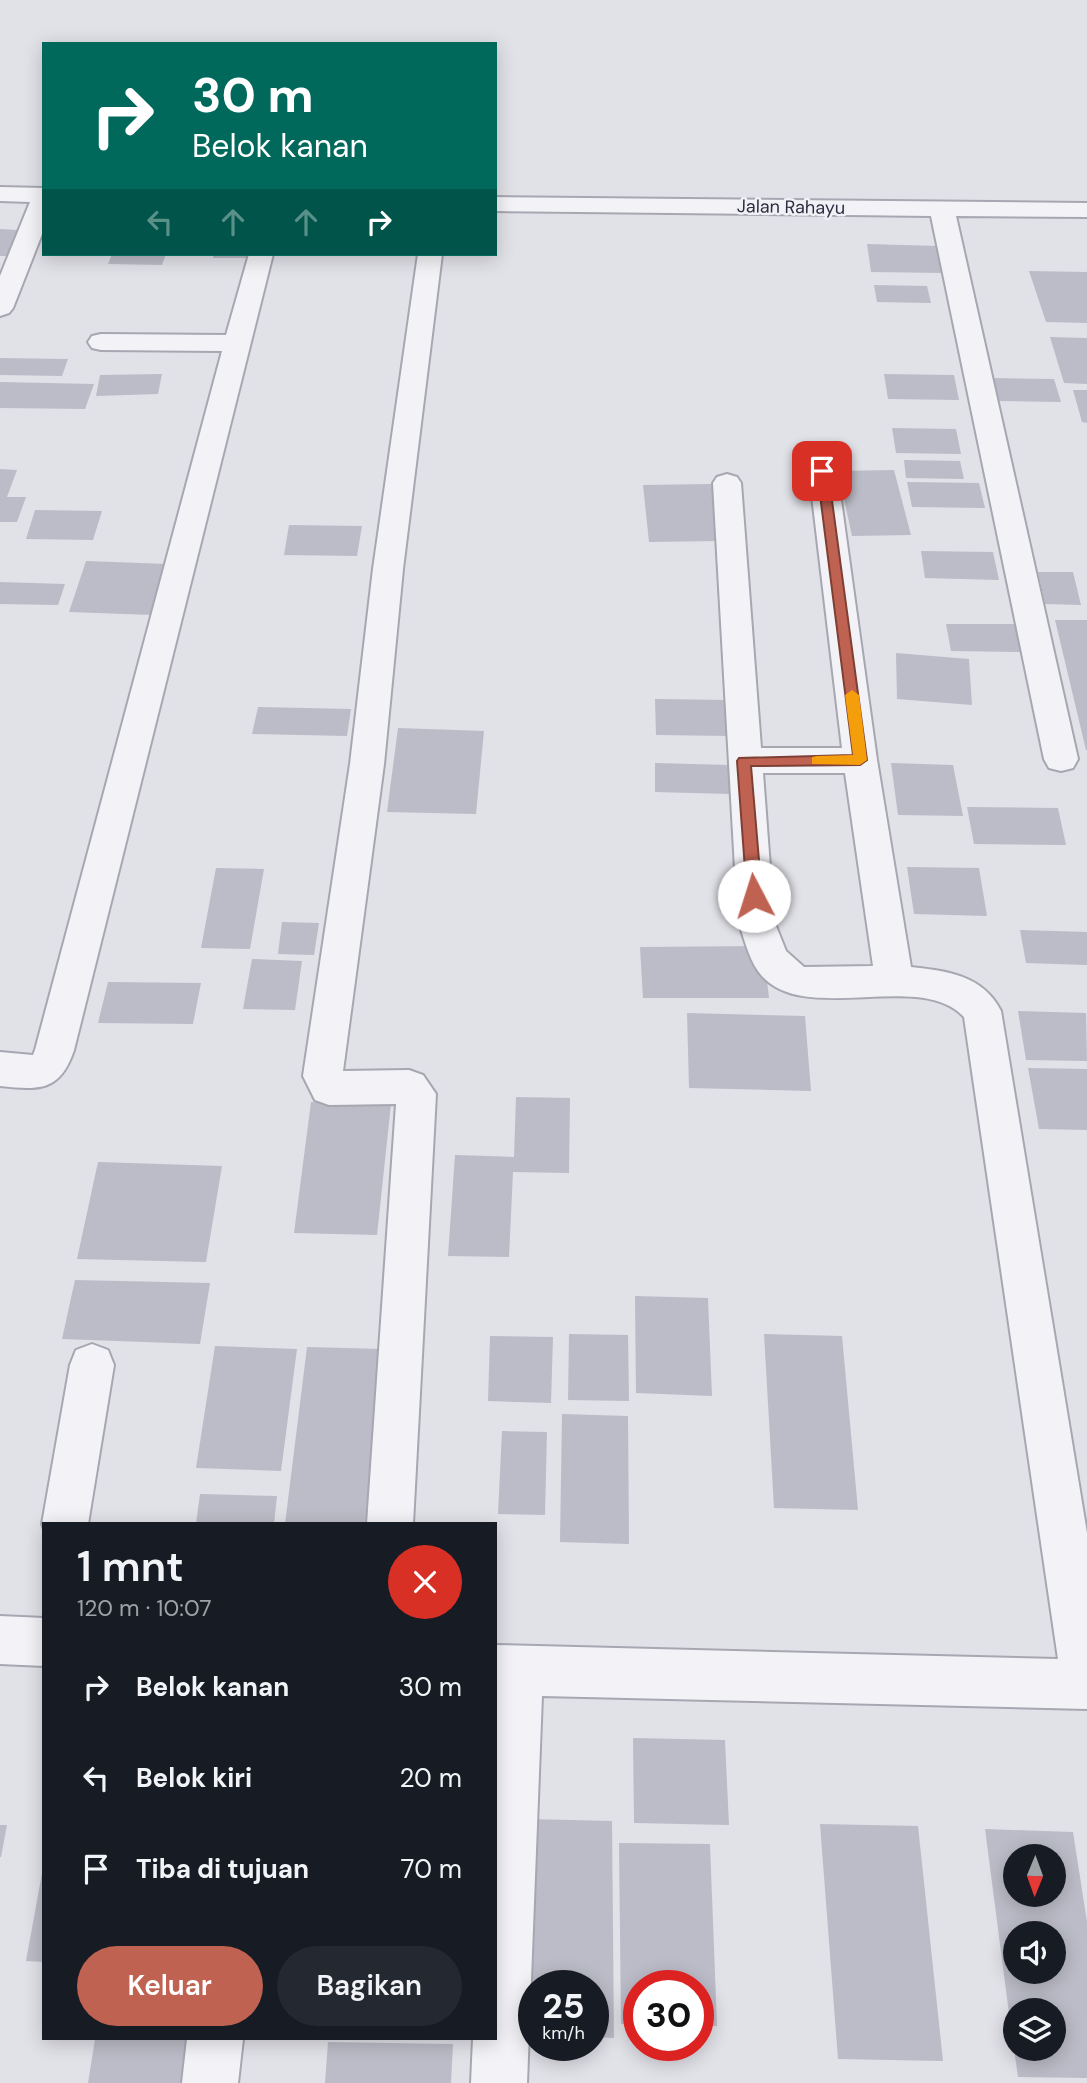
<!DOCTYPE html>
<html lang="id">
<head>
<meta charset="utf-8">
<style>
	:root { --surface:#171b24; --page:#242831; --text:#f1f3f6; --muted:#9ea1a6; --accent:#c06252 }
	body { margin:0; font-family:"DM Sans",sans-serif; background:var(--page); color:var(--text); height:100vh; display:flex; flex-direction:column; font-size:26px; white-space:nowrap }
	* { box-sizing:border-box; margin:0 }
	p { font-size:23px; color:var(--muted) }
	.icon { flex:none; width:38px; height:38px; fill:none; stroke:currentColor; stroke-width:2; stroke-linecap:round; stroke-linejoin:round }
	.map { position:relative; flex:1; overflow:hidden }
	.sheet { position:absolute; left:42px; top:1522px; width:455px; height:518px; display:flex; flex-direction:column; background:var(--surface); border-radius:0px; box-shadow:0 4px 18px #0003 }
	.sheet>* { flex:none }
	.banner { position:absolute; left:42px; top:42px; width:455px; height:214px; border-radius:0px; box-shadow:0 4px 18px #0003; background:#00695c; color:#fff; overflow:hidden }
	.needle { width:46px; rotate:181deg }
	.controls { position:absolute; left:1003px; top:1844px; display:grid; gap:14px }
	.controls a { display:grid; place-items:center; width:63px; height:63px; border-radius:50%; background:var(--surface); box-shadow:0 4px 18px #0003; font-size:35px }
	.speed { position:absolute; left:518px; top:1970px; display:flex; gap:14px; font-size:35px; font-weight:700; text-align:center }
	.speed>* { display:grid; place-content:center; width:91px; height:91px; border-radius:50%; background:var(--surface); box-shadow:0 4px 18px #0003; line-height:1 }
	.speed small { font-size:18px; font-weight:400 }
	.speed .limit { border:10px solid #d22; background:#fff; color:#111 }
	.pin { position:absolute; display:grid; place-items:center; width:60px; height:60px; color:#fff; margin:-30px; border-radius:14px; box-shadow:0 4px 10px #0006 }
	.me { position:absolute; width:77px; margin:-38px; rotate:355deg; stroke-linejoin:round; filter:drop-shadow(0 0 5px #0008) }
	.turn { display:flex; align-items:center; gap:24px; height:147px; padding:0 35px; font-size:32px }
	.turn .icon { width:91px; height:91px; stroke-width:2.5 }
	.turn b { display:block; font-size:49px; line-height:60px }
	.lanes { display:flex; align-items:center; height:66px; padding:0 35px; background:#0003; justify-content:center; gap:35px; direction:ltr }
	.lanes .off { opacity:.35 }
	.round { display:grid; place-items:center; flex:none; width:74px; height:74px; border-radius:37px; background:var(--page) }
	.overview { display:flex; align-items:center; justify-content:space-between; height:119px; padding:0 35px }
	h1 { font-size:42px; font-weight:600; line-height:52px }
	.button { display:flex; gap:14px; margin-top:auto; padding:14px 35px }
	.button a { flex:1; height:80px; border-radius:42px; background:var(--accent); color:#fff; font-size:28px; font-weight:600; line-height:80px; text-align:center }
	.button a+a { background:var(--page); color:var(--text) }
	ul { padding:0; list-style:none }
	li { display:flex; align-items:center; gap:21px; height:91px; padding:0 35px }
	li div { flex:1 }
	li b { display:block; font-size:26px }
	li em { font-style:normal }
	.map>svg:first-child { display:block }
	.building { fill:#bbbcc7; fill-rule:evenodd }
	.lines { fill:none; stroke-linecap:round; stroke-linejoin:round }
	.minor-casing { stroke:#a7a7b2; stroke-width:4 }
	.minor { fill:#f3f3f7; fill-rule:evenodd }
	.route { fill:#c06252; stroke:#7d4035; stroke-width:2 }
	.slow { fill:#f59e0b }
	.labels { text-anchor:middle; stroke-width:5; stroke-linejoin:round; paint-order:stroke }
	.far-street-label { font-size:18px; fill:#2b2c3e; stroke:#f0f1f6 }
</style>
</head>
<body>
<div class="map">
<svg width="1087" height="2083" viewBox="0 0 1087 2083">
	<rect width="100%" height="100%" fill="#e1e1e8"/>
	<path class="building" d="M0,229L18,230L7,256H0Z
		M867,244L938,246L944,273L871,272Z
		M112,254H166L162,265L108,264Z
		M214,254H251L250,258H213Z
		M1029,271L1087,272V323L1046,322Z
		M874,285L927,286L931,303L877,302Z
		M1050,337L1087,338V384L1064,383Z
		M0,358L68,359L62,376L0,375Z
		M162,374L158,394L96,396L100,375Z
		M884,374L954,375L959,400L888,399Z
		M993,378L1054,379L1061,402L998,401Z
		M0,382L94,384L85,409L0,408Z
		M1073,390H1087V423L1082,422Z
		M892,428L956,429L961,454L896,453Z
		M904,460L960,461L964,479L906,478Z
		M0,469L17,470L7,497H26L17,522H0Z
		M894,470L911,535L852,536L838,471Z
		M907,482L979,483L985,508L912,507Z
		M712,484L720,541L649,542L643,485Z
		M35,510L102,511L93,540L26,539Z
		M289,525L362,526L357,556L284,555Z
		M921,551L993,552L999,580L925,578Z
		M86,561L167,564L153,615L69,612Z
		M1038,572H1073L1081,605L1045,604Z
		M0,582L65,584L58,605L0,604Z
		M1055,620H1087V750H1086Z
		M946,624H1019L1025,652L951,651Z
		M896,653L969,659L972,705L897,699Z
		M655,699L729,700L732,736L656,735Z
		M258,707L351,709L347,736L252,734Z
		M398,728L484,731L476,814L387,812Z
		M655,763L729,765L730,794L655,792Z
		M891,763L953,765L963,816L898,815Z
		M967,807L1058,808L1066,845L974,844Z
		M907,867L979,868L987,916L914,914Z
		M216,868L264,869L250,949L201,948Z
		M282,922L319,923L314,955L278,954Z
		M1020,930L1087,932V965L1026,963Z
		M763,946L769,998H643L640,947Z
		M252,959L302,961L295,1010L243,1009Z
		M108,982L201,983L193,1024L98,1023Z
		M1018,1011L1086,1013L1087,1061L1026,1060Z
		M687,1013L805,1016L811,1091L689,1088Z
		M1028,1068L1087,1069V1130L1039,1129Z
		M516,1097L570,1098L569,1173L513,1172L509,1257L448,1256L455,1155L514,1157Z
		M311,1102L391,1104L377,1235L294,1233Z
		M98,1162L222,1166L206,1262L77,1259Z
		M75,1280L210,1283L200,1344L62,1339Z
		M635,1296L708,1298L712,1396L636,1393Z
		M569,1334L628,1335L629,1401L568,1400Z
		M764,1334L842,1336L858,1510L774,1508Z
		M490,1336L553,1337L551,1403L488,1401Z
		M215,1346L297,1349L281,1471L196,1468Z
		M307,1347L382,1349L365,1524H285Z
		M562,1414L628,1416L629,1544L560,1542Z
		M502,1431L547,1432L545,1515L498,1514Z
		M200,1494L277,1496L274,1524H196Z
		M633,1738L725,1740L729,1825L634,1823Z
		M527,1819L612,1821L614,2038L593,2037V1986H534V2036H522Z
		M820,1824L918,1826L943,2061L838,2059Z
		M0,1825H7L1,1857H0Z
		M985,1829L1073,1832L1087,1922V2078L1018,2077L1014,2049H1054V2011H1015L1013,2044ZM1015,1857H1054V1895H1015ZM1015,1934H1054V1972H1015Z
		M619,1843L710,1844L717,2026L698,2025V1986H639V2024H621Z
		M42,1873L44,1962L26,1961Z
		M95,2039H198L192,2083H88Z
		M328,2042L453,2044L451,2083H325Z"/>
	<g class="lines">
		<g class="minor-casing">
			<path id="minor" d="M0,187L44,188V229L13,308L9,313L0,316V276L30,202L0,201Z
				M495,197L1087,203V217L956,216L1078,759L1073,768L1061,771L1049,768L1044,759L931,216L495,211Z
				M249,254H273L74,1050C60,1092 39,1090 0,1086V1052L33,1055L35,1050L222,351L101,350L92,348L88,342L92,336L101,334L226,335Z
				M418,254H442L403,569L384,764L343,1071L409,1070L423,1075L436,1094L413,1524H367L396,1104L329,1105L315,1100L303,1076L350,764L373,569Z
				M823,462L833,465L837,471L877,760L911,967C947,971 983,975 1001,1011L1087,1533V1709L542,1696L527,2083H471L473,2039H495V1645L1058,1659L964,1017C919,968 799,1029 758,971C748,957 744,937 738,921L713,483L717,477L727,474L737,477L741,483L761,748H842L809,471L813,465ZM763,773H845L873,966L804,967L786,951L774,921Z
				M92,1344L108,1350L114,1365L88,1524H44V1529L42,1524L70,1365L76,1350Z
				M0,1616L44,1618V1666L0,1664Z
				M187,2039H243L238,2083H182Z"/>
		</g>
		<use href="#minor" class="minor"/>
	</g>
	<path class="route" d="M822,467L828,471L867,760L860,765L751,766L762,896L754,902L747,896L737,761L739,758L853,755L817,471Z"/>
	<path class="slow" d="M852,690L859,695L867,760L860,765L812,764V757L817,756L853,755L845,695Z"/>
	<g class="labels">
		<g class="far-street-label">
			<text transform="translate(791 207) rotate(1)" y="6">Jalan Rahayu</text>
		</g>
	</g>
</svg>
<div class="controls">
<a><svg class="needle" viewBox="-14 -14 28 28"><path d="M0-13l5 13h-10z" fill="#e53935"/><path d="M0 13l5-13h-10z" fill="#9ea1a6"/></svg></a>
<a><svg class="icon" aria-label="sound" viewBox="0 0 24 24"><path d="M4 9h4l5-4v14l-5-4H4zM17 9q2 3 0 6"/></svg></a>
<a><svg class="icon" aria-label="layers" viewBox="0 0 24 24"><path d="M12 4l9 5-9 5-9-5zM3 14l9 5 9-5"/></svg></a>
</div>
<div class="speed"><div>25<small>km/h</small></div><div class="limit">30</div></div>
<div class="pin" style="left:822px;top:471px;background:#d93025"><svg class="icon" aria-label="arrive" viewBox="0 0 24 24"><path d="M6 21V4h12l-3 4 3 4H6"/></svg></div>
<svg class="me" style="left:754px;top:896px" viewBox="-20 -20 40 40"><circle r="19" fill="#fff"/><path d="M0-13L10 11 0 6-10 11z" fill="#c06252"/></svg>
<div class="banner">
<div class="turn"><svg class="icon" aria-label="right" viewBox="0 0 24 24"><path d="M7 20v-9h11M14 6l5 5-5 5"/></svg><div><b>30 m</b>Belok kanan</div></div>
<div class="lanes"><svg class="icon off" aria-label="left" viewBox="0 0 24 24"><path d="M17 20v-9H6M10 6l-5 5 5 5"/></svg><svg class="icon off" aria-label="ahead" viewBox="0 0 24 24"><path d="M12 20V5M6 11l6-6 6 6"/></svg><svg class="icon off" aria-label="ahead" viewBox="0 0 24 24"><path d="M12 20V5M6 11l6-6 6 6"/></svg><svg class="icon" aria-label="right" viewBox="0 0 24 24"><path d="M7 20v-9h11M14 6l5 5-5 5"/></svg></div>
</div>
<section class="sheet">
<div class="overview"><div><h1>1 mnt</h1><p>120 m · 10:07</p></div><a class="round" style="background:#d93025;color:#fff"><svg class="icon" aria-label="close" viewBox="0 0 24 24"><path d="M6 6l12 12M18 6L6 18"/></svg></a></div>
<ul>
<li><svg class="icon" aria-label="right" viewBox="0 0 24 24"><path d="M7 20v-9h11M14 6l5 5-5 5"/></svg><div><b>Belok kanan</b></div><em>30 m</em></li>
<li><svg class="icon" aria-label="left" viewBox="0 0 24 24"><path d="M17 20v-9H6M10 6l-5 5 5 5"/></svg><div><b>Belok kiri</b></div><em>20 m</em></li>
<li><svg class="icon" aria-label="arrive" viewBox="0 0 24 24"><path d="M6 21V4h12l-3 4 3 4H6"/></svg><div><b>Tiba di tujuan</b></div><em>70 m</em></li>
</ul>
<div class="button"><a>Keluar</a><a>Bagikan</a></div>
</section>
</div>
</body>
</html>
